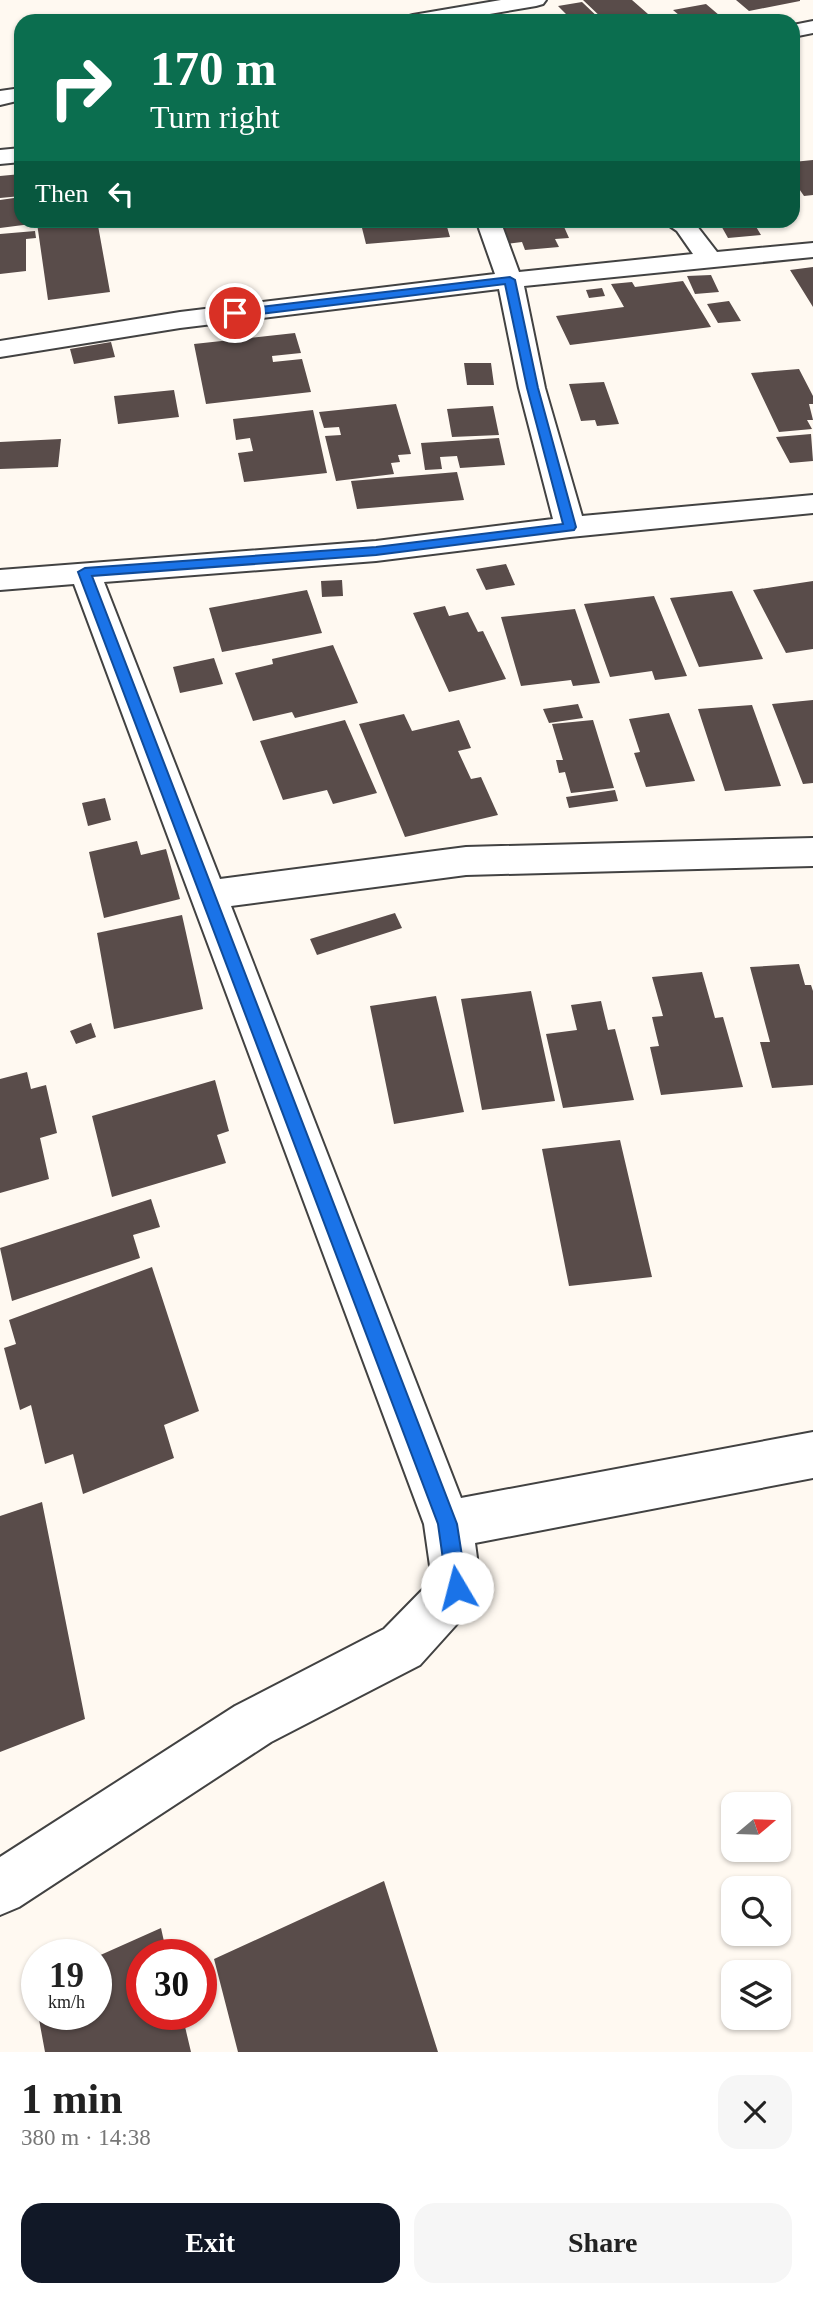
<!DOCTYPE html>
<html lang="en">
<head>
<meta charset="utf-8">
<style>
	:root { --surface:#fff; --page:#f6f6f6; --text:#222; --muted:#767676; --accent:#111827 }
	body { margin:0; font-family:Georgia,serif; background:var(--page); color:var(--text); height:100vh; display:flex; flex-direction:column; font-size:26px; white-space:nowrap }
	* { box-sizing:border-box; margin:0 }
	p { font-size:23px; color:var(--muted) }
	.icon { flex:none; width:38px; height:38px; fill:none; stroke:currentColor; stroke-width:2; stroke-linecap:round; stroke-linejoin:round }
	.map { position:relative; height:2052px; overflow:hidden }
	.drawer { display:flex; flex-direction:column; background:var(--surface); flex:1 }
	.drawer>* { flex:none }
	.hud { position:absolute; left:14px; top:14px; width:786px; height:214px; border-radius:21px; box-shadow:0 2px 5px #0004; background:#0b6e4f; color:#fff; overflow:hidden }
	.needle { width:46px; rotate:71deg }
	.tools { position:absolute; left:721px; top:1792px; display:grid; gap:14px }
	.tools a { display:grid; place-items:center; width:70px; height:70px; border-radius:14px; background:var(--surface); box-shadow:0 2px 5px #0004; font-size:35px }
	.speed { position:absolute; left:21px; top:1939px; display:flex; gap:14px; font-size:35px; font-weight:700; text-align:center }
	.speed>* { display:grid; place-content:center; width:91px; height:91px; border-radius:50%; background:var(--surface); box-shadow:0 2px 5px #0004; line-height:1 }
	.speed small { font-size:18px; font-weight:400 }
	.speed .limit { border:10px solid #d22; background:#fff; color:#111 }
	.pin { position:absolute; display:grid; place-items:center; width:60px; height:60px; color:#fff; margin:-30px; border:4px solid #fff; border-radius:50%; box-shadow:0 2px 7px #0007 }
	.me { position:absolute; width:77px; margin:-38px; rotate:352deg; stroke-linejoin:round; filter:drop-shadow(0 0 5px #0008) }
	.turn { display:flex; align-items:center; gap:24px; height:147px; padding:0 21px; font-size:32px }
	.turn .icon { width:91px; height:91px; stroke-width:2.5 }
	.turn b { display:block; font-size:49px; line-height:60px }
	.then { display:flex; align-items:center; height:66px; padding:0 21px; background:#0003; gap:14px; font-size:26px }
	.round { display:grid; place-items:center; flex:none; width:74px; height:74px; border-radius:21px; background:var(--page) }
	.headline { display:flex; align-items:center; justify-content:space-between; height:119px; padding:0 21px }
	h1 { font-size:42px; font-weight:800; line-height:52px }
	.primary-button { display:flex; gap:14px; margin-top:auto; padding:14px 21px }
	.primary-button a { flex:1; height:80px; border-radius:21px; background:var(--accent); color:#fff; font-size:28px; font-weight:800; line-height:80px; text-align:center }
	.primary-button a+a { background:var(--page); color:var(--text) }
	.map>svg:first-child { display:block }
	.building { fill:#594c4a }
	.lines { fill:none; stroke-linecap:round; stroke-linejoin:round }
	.minor-casing { stroke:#424242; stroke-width:4 }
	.minor { fill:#fff; fill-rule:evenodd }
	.route { fill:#1a73e8; stroke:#114b97; stroke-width:2 }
</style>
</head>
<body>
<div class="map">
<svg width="813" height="2052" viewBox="0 0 813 2052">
	<rect width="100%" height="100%" fill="#fff9f1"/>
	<path class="building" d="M583,0H632L656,21H605Z
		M736,0H800V1L749,11Z
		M582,2L602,21H553L550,18L567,15L558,6Z
		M706,4L726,21H686L673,10Z
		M505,14L510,21H470V19Z
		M813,160V195L804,196L793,180V162Z
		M21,174V196L0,198V176Z
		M21,197V220H30L31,224L0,228V200Z
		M57,220H97L110,292L48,300L37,223Z
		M360,220H445L450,237L366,244Z
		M451,220H466L467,228H451Z
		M498,220H561L569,238L555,239L559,247L525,250L522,242L507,244Z
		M752,220L761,235L728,238L719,222Z
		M35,231L36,238L26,239V271L0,274V234Z
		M813,267V307L790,270Z
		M711,275L719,292L695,294L687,276Z
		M683,281L711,327L570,345L556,316L624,307L611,284L632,282L635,287Z
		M602,288L605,296L589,298L586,290Z
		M729,301L741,321L718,323L707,304Z
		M295,333L301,353L272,356L273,362L302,359L311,392L206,404L194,344Z
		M111,342L115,357L74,364L70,349Z
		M464,363H491L494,385H467Z
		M799,369L813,396V404H809L813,420H807L812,429L779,432L751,373Z
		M604,382L619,424L597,426L595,420L581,421L569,384Z
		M174,390L179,417L118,424L114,396Z
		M396,404L411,454L398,455L400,462L391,463L394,474L336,481L325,436L341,435L339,427L324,428L319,412Z
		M493,406L499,435L452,437L447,409Z
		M313,410L327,473L244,482L238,453L253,451L250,438L236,440L233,419Z
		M811,434L813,461L790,463L776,437Z
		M499,438L505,465L460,468L457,456L440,457L442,469L425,470L421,443Z
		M61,439L58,467L0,469V442Z
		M457,472L464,500L357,509L351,481Z
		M506,564L515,585L486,590L476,569Z
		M342,580L343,596L322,597L321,581Z
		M813,581V649L786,653L753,590Z
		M307,590L322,633L222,652L209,608Z
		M732,591L763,659L699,667L670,598Z
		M654,596L687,676L655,680L652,671L610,677L584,604Z
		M445,606L449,616L468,612L478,632L483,631L506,679L449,692L413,613Z
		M575,609L600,683L573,686L571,680L521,686L501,617Z
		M333,645L358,703L295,718L292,712L253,721L235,673L273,664L272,659Z
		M214,658L223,684L180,693L173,667Z
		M813,700V783L803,784L772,704Z
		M578,704L583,718L549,723L543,709Z
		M752,705L781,786L725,791L698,709Z
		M669,713L695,781L646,787L634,753L640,752L629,719Z
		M404,714L412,731L459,720L471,748L458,751L471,779L481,777L498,815L405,837L359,724Z
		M345,720L377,793L333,804L327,790L283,800L260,741Z
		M593,720L614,788L571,793L565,772L559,773L556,760H563L552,724Z
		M615,790L618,801L569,808L566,797Z
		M105,798L111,820L88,826L82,803Z
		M137,841L141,855L166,849L180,899L104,918L89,852Z
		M395,913L402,928L317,955L310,939Z
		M182,915L203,1009L114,1029L97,933Z
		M799,964L805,985H811L813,991V1085L772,1088L760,1042H770L750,967Z
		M702,972L715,1018L723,1017L743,1087L661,1095L650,1047L659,1046L652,1017L663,1016L652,977Z
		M531,991L555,1101L482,1110L461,999Z
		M436,996L464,1112L394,1124L370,1006Z
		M601,1001L608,1030L615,1029L634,1100L563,1108L546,1034L577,1030L571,1005Z
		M91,1023L96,1037L76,1044L70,1031Z
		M27,1072L31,1089L46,1085L57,1133L40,1138L49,1179L0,1193V1079Z
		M215,1080L229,1131L217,1135L226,1163L112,1197L92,1116Z
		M620,1140L652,1277L569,1286L542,1149Z
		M151,1199L160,1227L133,1235L140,1258L12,1301L0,1248Z
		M152,1267L199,1411L164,1425L174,1458L83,1494L73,1454L45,1464L31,1405L20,1410L4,1348L16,1344L9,1320Z
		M42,1502L85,1719L0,1752V1516Z
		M384,1881L438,2052H238L214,1959Z
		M161,1928L167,1955H142V2014H182L191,2052H45L38,2014H96V1957Z"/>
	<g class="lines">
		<g class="minor-casing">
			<path id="minor" d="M501,0H546L543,4L536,6L449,21H403L406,17L413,15Z
				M813,21V33L793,37V25Z
				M21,88V100L0,105V91Z
				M21,148V162L0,164V150Z
				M476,220H500L519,272L693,254L677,231L661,220L693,221L717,252L813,243V257L524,286L545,388L582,516L813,495V513L570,537L376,561L104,582L220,879L466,847L813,838V866L466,875L231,906L461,1498L813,1432V1478L475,1543L481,1588L474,1605L420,1665L271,1742L19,1907L0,1915V1857L235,1706L384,1629L432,1580L424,1524L74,584L0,590V570L376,541L553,519L519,388L499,289L180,328L0,357V341L180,312L495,274Z"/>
		</g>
		<use href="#minor" class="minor"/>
	</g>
	<path class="route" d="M510,277L515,280L538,388L576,527L574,530L376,555L92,576L457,1524L467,1588L464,1596L457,1599L450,1596L447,1588L438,1524L78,572L85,568L376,547L563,524L527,388L505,284L235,317L230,313L235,310Z"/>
</svg>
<div class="tools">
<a><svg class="needle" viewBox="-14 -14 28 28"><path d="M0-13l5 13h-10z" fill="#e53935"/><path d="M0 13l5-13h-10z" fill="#767676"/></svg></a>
<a><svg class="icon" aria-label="search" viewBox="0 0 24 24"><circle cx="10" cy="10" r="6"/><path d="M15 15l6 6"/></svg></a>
<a><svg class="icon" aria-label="layers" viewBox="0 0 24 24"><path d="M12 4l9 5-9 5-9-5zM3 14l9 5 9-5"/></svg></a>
</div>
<div class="speed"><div>19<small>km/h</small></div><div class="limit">30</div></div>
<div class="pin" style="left:235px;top:313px;background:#d93025"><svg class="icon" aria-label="arrive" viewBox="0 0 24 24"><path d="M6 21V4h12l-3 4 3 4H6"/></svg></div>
<svg class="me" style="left:457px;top:1588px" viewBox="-20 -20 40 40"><circle r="19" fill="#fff"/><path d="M0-13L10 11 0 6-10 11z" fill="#1a73e8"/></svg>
<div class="hud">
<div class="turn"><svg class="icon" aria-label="right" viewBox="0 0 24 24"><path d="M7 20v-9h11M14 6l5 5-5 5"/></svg><div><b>170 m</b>Turn right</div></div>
<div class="then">Then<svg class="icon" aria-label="left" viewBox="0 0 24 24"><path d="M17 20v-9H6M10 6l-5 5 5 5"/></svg></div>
</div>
</div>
<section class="drawer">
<div class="headline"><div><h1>1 min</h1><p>380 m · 14:38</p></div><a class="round"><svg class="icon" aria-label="close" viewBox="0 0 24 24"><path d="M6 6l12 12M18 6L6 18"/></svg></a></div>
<div class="primary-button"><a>Exit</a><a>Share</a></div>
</section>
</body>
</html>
